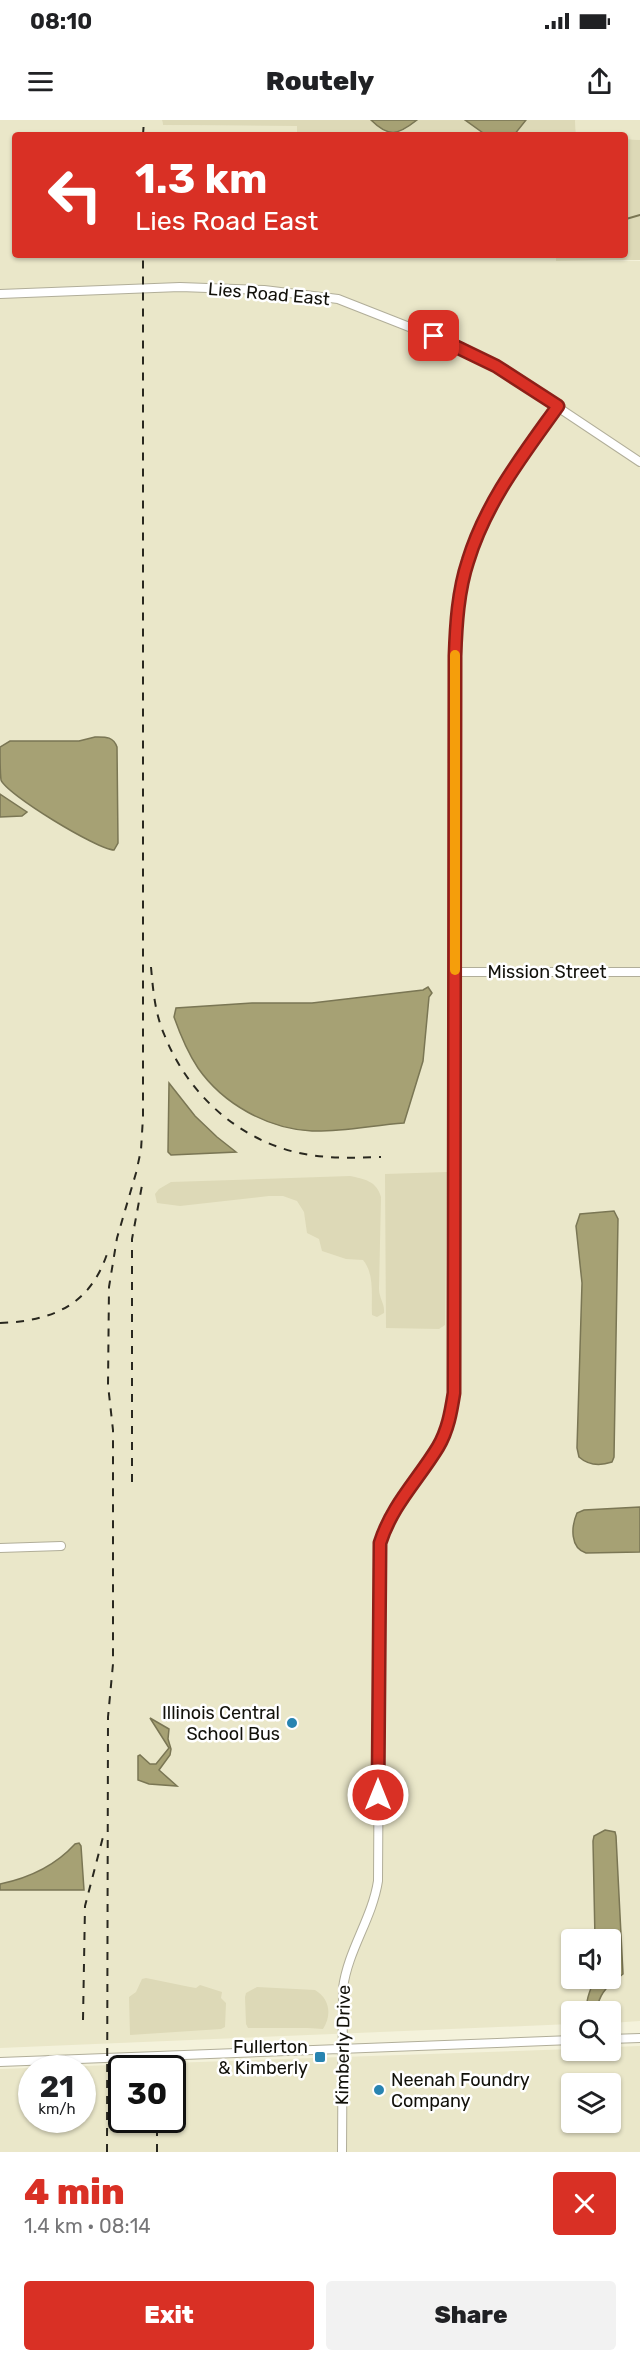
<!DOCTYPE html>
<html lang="en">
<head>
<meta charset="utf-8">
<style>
	:root { --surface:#fff; --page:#f2f2f2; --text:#202124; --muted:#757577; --accent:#d93025 }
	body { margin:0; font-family:Rubik,sans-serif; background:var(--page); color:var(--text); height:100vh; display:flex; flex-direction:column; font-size:22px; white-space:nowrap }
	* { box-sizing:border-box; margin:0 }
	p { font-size:20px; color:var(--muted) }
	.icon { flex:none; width:33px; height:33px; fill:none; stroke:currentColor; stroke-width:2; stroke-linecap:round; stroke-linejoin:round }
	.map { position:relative; height:2032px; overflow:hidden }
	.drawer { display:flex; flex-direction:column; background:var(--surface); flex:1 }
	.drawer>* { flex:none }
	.top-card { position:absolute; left:12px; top:12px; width:616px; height:126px; border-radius:6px; box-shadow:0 2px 4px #0004; background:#d93025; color:#fff; overflow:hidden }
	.buttons { position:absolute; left:561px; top:1809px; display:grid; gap:12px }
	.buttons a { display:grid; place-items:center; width:60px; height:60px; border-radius:6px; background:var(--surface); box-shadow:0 2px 4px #0004; font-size:30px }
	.speed { position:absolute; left:18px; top:1935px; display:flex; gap:12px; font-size:30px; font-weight:700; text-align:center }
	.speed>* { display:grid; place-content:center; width:78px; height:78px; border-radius:50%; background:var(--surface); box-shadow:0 2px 4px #0004; line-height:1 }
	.speed small { font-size:15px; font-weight:400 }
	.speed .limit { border:3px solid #111; border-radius:9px; background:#fff; color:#111 }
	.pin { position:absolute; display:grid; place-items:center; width:51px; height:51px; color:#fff; margin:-26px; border-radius:12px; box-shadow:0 3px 9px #0006 }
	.me { position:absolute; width:66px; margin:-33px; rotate:0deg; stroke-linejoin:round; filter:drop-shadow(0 0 4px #0008) }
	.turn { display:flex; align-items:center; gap:21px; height:126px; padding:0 24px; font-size:27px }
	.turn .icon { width:78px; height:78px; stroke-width:2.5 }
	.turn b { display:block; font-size:42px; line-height:51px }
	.round { display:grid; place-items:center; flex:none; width:63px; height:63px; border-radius:6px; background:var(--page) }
	.summary { display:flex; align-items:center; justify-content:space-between; height:102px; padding:0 24px }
	h1 { font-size:36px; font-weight:800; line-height:45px; color:var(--accent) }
	.button { display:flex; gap:12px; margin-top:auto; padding:12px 24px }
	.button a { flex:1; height:69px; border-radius:6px; background:var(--accent); color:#fff; font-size:24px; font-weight:800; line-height:69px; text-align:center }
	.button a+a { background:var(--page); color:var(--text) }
	.status { display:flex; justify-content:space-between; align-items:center; height:42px; padding:0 30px; background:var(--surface); direction:ltr }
	.status svg { height:16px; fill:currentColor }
	header { display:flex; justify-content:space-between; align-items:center; height:78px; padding:0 24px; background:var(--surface); font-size:27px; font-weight:800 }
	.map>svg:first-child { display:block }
	.built { fill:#eae7c9; fill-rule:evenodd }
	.green { fill:#ddd9b7 }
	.water { fill:#a6a174; stroke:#7a7654; stroke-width:1.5 }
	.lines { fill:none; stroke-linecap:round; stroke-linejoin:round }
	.stream { stroke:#7a7654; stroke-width:2 }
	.street-casing { stroke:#b1ae99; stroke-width:10 }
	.street { stroke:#fff; stroke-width:8 }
	.rail { stroke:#29281f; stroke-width:2; stroke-dasharray:8 8; stroke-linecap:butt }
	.route-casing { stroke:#8d1f18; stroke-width:15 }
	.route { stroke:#d93025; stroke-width:10 }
	.slow { stroke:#f59e0b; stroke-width:10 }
	.poi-dot { fill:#2884b1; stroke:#fff; stroke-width:2 }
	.labels { text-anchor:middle; stroke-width:5; stroke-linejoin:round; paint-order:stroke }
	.street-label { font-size:18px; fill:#12110a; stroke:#fff }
	.poi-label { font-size:18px; fill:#12110a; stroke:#fff; text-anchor:end }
</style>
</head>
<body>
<div class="status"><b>08:10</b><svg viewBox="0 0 49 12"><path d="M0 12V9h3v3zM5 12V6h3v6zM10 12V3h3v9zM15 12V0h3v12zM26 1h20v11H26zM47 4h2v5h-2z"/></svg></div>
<header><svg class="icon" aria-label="menu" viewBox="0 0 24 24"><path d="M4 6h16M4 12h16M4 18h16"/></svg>Routely<svg class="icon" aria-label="share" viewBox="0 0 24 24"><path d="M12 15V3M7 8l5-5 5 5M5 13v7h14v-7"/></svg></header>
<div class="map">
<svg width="640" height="2032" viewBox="0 0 640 2032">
	<rect width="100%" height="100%" fill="#f4f2db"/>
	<path class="built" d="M0,0H162L163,5L297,6L298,15H15V135H556V141H640V1901L611,1903L610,1892H572L571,1904L0,1928ZM572,1820H610V1858H572Z
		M575,0H640V20L626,19V15H576Z
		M640,1926V2032H0V1949L571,1929L572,1930H610L611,1927ZM32,1948H82V2000H32ZM122,1948H172V2000H122ZM572,1964H610V2002H572Z"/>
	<path class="green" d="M162,0H575L576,15H297V6L163,5Z
		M626,19L640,20V140L556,141V135H626Z
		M447,1052L445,1205L439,1209L386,1208L385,1054Z
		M350,1056C364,1059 377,1061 381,1077L379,1169C379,1178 385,1184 384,1193L377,1197L372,1195C371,1177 375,1154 363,1140L346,1139L322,1131L319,1119L307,1113L304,1092L297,1081L283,1076H269L180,1086L157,1083L155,1074L159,1069L171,1062Z
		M146,1858L190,1867L196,1868L200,1865L222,1872L221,1878L226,1883L225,1907L221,1909L130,1915L129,1877L136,1872L142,1859Z
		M257,1867L315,1870C330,1879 332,1895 323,1909L308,1908H248L246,1904L245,1877L246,1873Z"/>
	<path class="water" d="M371,0H417C398,15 389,18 371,0Z
		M465,0H526L514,15H486Z
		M95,617C105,617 113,616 117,627L118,723L114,730C98,730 6,674 1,660C0,651 0,636 0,627L10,621H79Z
		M0,674L27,692L22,696L0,697Z
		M428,867L432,873L429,877L423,941L404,1003C374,1005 342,1012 312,1011C268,1009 223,984 198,948C188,933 180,914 174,897L176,888L252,883H312L423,870Z
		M169,963L195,996L217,1017L236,1032L171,1035L168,1032Z
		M614,1091L618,1099L614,1337L612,1342C600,1346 588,1345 579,1337L577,1328L582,1163L576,1106L580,1094Z
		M640,1387V1432L586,1433C570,1428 571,1407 577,1393L584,1390Z
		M150,1598L169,1609L168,1619L171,1629L170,1635L159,1650L177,1666L149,1664L138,1660V1636L140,1635L150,1644H156L169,1628Z
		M605,1710L615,1712L616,1716L623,1854C612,1863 602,1869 598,1884L587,1883C587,1876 592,1867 594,1859L610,1858V1820L595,1819L593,1721L594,1716Z
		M79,1723L81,1726L84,1770H0V1764C29,1758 55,1746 75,1724Z"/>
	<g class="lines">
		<path class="stream" d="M626,99L640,95"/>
		<g class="street-casing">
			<path id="street" d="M0,174L180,167L264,170L338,179L450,223L496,246L640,342
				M455,852H640
				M0,1428L61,1426
				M610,1919L640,1918
				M0,1942L572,1920
				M342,2032L343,1868C348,1830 372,1799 378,1761L380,1423C392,1385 418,1360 438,1327C448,1310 451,1292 454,1273L455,536C456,505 458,471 468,441C486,382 523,335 559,286"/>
		</g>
		<use href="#street" class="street"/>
		<path class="rail" d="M143,15L144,0
			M151,847C153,870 155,893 164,914C187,973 237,1019 299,1033C327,1039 354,1038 381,1037
			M0,1203C53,1201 91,1185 108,1131
			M132,1362V1119L143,1060
			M83,1900L85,1786L103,1717
			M107,2032L108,1597L113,1544V1310L108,1265L109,1167L117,1118L136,1053L141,1030L143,997V135
			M157,2032V2007"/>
	</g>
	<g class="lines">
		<g class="route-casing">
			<path id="route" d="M378,1675L380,1423C392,1385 418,1360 438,1327C448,1310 451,1292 454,1273L455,536C456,505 458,471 468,441C486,382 523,335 558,286L496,246L434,216"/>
		</g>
		<use href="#route" class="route"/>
		<path class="slow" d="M455,850V535"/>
	</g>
	<g class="poi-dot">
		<circle cx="292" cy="1603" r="6"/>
		<rect x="314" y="1931" width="12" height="12" rx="3"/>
		<circle cx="379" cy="1970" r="6"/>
	</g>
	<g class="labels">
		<g class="street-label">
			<text transform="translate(269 174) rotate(5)" y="6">Lies Road East</text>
			<text x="547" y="858">Mission Street</text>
			<text transform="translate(343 1925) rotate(-89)" y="6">Kimberly Drive</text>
		</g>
		<g class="poi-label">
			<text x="280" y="1599">Illinois Central<tspan x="280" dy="21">School Bus</tspan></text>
			<text x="308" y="1933">Fullerton<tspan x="308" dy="21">&amp; Kimberly</tspan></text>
			<text x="391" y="1966" text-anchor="start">Neenah Foundry<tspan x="391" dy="21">Company</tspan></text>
		</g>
	</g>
</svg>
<div class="buttons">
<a><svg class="icon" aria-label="sound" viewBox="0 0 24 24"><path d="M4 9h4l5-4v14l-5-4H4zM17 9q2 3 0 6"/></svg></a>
<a><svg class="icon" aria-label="search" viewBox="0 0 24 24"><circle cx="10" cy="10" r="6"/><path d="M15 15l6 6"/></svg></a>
<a><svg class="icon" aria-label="layers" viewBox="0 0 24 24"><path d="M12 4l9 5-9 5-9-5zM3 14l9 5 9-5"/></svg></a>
</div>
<div class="speed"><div>21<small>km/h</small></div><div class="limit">30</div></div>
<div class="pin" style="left:434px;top:216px;background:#d93025"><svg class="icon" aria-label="arrive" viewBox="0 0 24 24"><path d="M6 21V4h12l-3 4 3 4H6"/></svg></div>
<svg class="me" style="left:378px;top:1675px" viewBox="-20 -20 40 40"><circle r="17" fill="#d93025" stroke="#fff" stroke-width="3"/><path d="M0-11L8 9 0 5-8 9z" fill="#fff"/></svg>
<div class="top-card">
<div class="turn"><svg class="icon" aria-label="left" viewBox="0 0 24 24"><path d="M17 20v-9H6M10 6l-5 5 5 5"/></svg><div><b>1.3 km</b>Lies Road East</div></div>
</div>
</div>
<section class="drawer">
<div class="summary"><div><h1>4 min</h1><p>1.4 km · 08:14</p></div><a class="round" style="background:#d93025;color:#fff"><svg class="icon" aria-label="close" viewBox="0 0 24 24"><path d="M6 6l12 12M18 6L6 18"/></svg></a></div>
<div class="button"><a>Exit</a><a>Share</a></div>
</section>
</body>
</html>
